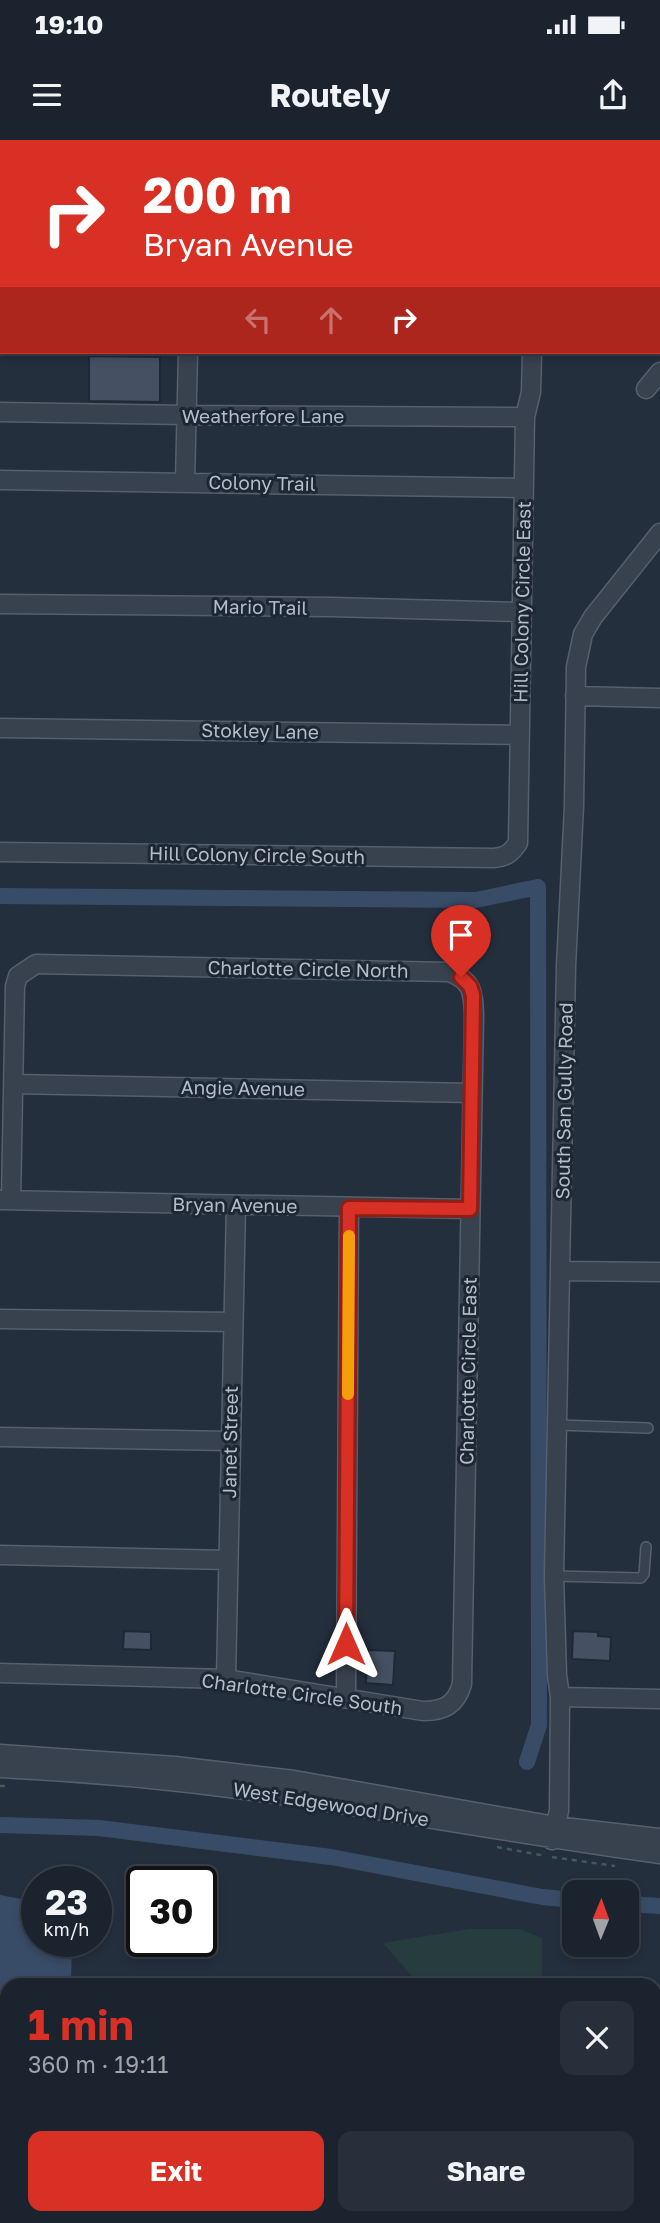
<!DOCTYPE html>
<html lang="en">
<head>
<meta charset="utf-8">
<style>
	:root { --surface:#1b232e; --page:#282f3a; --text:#f1f3f6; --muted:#a0a4aa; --line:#39404a; --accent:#d93025 }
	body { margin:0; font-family:"Golos Text",sans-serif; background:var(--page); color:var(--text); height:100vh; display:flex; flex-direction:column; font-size:26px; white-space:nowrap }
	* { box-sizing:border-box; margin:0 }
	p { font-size:23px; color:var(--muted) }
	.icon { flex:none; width:38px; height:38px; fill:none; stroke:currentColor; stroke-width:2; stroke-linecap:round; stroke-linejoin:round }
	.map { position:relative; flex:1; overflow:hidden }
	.panel { position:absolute; left:0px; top:1838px; width:662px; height:247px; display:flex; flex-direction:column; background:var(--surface); border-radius:21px 21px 0 0; box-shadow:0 4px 10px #0003,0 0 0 2px var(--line) }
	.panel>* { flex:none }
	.banner { position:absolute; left:0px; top:0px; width:662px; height:214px; box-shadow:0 4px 10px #0003,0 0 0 2px var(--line); background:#d93025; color:#fff; overflow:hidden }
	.needle { width:46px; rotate:1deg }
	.tools { position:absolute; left:562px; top:1740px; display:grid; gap:14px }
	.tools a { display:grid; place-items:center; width:77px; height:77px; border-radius:14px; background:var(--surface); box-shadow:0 4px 10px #0003,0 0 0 2px var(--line); font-size:35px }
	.speed { position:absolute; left:21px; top:1726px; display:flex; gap:14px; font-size:35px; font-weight:700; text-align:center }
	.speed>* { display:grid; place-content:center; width:91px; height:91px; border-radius:50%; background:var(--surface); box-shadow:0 4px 10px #0003,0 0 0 2px var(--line); line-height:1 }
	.speed small { font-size:18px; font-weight:400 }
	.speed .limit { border:4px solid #111; border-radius:10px; background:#fff; color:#111 }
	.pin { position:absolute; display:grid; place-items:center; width:60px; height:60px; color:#fff; margin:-72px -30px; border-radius:50% 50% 50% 0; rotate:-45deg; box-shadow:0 0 7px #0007 }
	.pin .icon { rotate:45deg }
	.me { position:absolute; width:77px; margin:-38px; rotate:0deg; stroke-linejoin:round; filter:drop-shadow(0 0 5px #0008) }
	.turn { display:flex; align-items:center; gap:24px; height:147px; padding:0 28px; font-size:32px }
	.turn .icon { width:91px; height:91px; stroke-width:2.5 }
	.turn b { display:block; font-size:49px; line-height:60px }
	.lanes { display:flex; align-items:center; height:66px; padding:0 28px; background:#0003; justify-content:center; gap:35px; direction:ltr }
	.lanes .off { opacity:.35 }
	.round { display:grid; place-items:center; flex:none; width:74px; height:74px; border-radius:14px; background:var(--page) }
	.head { display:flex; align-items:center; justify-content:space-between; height:119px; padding:0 28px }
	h1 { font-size:42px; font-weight:700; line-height:52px; color:var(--accent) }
	.button { display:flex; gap:14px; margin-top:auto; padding:14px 28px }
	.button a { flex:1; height:80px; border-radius:14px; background:var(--accent); color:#fff; font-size:28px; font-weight:700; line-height:80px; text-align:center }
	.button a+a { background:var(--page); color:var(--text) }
	.status { display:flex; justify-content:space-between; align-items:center; height:49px; padding:0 35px; background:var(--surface); direction:ltr }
	.status svg { height:19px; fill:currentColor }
	header { display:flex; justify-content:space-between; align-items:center; height:91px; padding:0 28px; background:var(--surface); font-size:32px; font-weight:700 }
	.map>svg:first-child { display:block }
	.green { fill:#263c3f }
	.water { fill:#394c67 }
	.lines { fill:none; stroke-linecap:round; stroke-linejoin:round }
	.canal { stroke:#394c67; stroke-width:16 }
	.building { fill:#455162; stroke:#1f2835; stroke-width:2 }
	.lane-casing { stroke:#565f6c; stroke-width:12 }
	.street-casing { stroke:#565f6c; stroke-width:21 }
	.path { stroke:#44595c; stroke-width:2.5; stroke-dasharray:5 5; stroke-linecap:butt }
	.lane { stroke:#38414e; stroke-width:9 }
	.street { stroke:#38414e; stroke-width:18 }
	.route-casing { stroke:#8d1f18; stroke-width:18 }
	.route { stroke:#d93025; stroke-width:12 }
	.slow { stroke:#f59e0b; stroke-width:12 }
	.labels { text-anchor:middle; stroke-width:6; stroke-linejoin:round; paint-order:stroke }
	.street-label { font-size:19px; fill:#b4bcc9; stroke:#1d2633 }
</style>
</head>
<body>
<div class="status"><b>19:10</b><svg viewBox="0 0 49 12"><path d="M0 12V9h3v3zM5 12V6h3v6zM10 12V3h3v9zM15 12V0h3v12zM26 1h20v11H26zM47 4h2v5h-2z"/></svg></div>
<header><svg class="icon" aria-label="menu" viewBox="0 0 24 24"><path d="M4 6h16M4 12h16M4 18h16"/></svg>Routely<svg class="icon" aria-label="share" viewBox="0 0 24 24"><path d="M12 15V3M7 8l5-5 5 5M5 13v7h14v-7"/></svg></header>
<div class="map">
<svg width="660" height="2083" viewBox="0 0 660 2083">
	<rect width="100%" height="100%" fill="#242f3e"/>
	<path class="green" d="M469,1789H519L542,1798V1844H419L383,1803Z"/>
	<path class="water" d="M0,1755L37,1762V1801H72L71,1844H7V2077H114L117,2083H0Z"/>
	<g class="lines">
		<path class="canal" d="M0,756L476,760L538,747L539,1585L527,1622
			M0,1685L99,1688L331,1717L542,1757L574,1760
			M626,1764L660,1766"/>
	</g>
	<path class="building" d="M89,216L160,217V262L89,261Z
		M124,1491L151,1492V1510L123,1509Z
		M573,1491L598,1492V1496L611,1497L610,1521L572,1519Z
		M368,1510L395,1511L393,1545L366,1543Z"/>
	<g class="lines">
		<g class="lane-casing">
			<path id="lane" d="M592,0L594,2
				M657,2V0
				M557,1285L648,1288
				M554,1436L641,1438L644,1434L646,1407"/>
		</g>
		<g class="street-casing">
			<path id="street" d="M191,2V0
				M534,2V0
				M0,22H2
				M0,146L2,147
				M646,249L660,232
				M0,272L186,275L525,277
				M0,340L523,348
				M185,342L188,212
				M0,464L331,467L521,472
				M575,556L660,558
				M0,588L520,595
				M0,712L494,718C506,717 511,713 518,703L525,277L531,252L532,212
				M13,944L472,953
				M0,1060L470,1069
				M561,1131L660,1132
				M0,1179L233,1182
				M0,1297L230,1301
				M0,1415L228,1420
				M0,1533L226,1539L423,1571C444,1571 456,1565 462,1544L474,876C473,852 473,841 449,832L36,824L18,836L15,846L11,1060
				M226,1539L236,1065
				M560,1557L660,1559
				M346,1558L349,1068
				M0,1614L175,1626L294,1640L555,1686L660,1698
				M0,1628C103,1633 206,1643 307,1659C425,1677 542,1698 660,1714
				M552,1700L559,1671L560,1557L557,1535L554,1436L566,826L574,666L576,527L583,494L593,477L660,393"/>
		</g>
		<path class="path" d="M0,1646H8
			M497,1707L546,1716
			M552,1717L615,1726"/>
		<use href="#lane" class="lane"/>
		<use href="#street" class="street"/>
	</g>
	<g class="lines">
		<g class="route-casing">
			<path id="route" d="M346,1504L349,1068L470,1069L473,855L470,846L461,837"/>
		</g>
		<use href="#route" class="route"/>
		<path class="slow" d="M348,1254L349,1096"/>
	</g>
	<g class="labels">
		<g class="street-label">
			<text x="263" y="283">Weatherfore Lane</text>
			<text transform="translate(262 343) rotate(1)" y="7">Colony Trail</text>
			<text transform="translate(522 462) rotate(-89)" y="7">Hill Colony Circle East</text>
			<text transform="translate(260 467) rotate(1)" y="7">Mario Trail</text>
			<text transform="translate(260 591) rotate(1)" y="7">Stokley Lane</text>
			<text transform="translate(257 715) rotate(1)" y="7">Hill Colony Circle South</text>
			<text transform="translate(308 829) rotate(1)" y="7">Charlotte Circle North</text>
			<text transform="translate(243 948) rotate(1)" y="7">Angie Avenue</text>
			<text transform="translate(564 961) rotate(-89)" y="7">South San Gully Road</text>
			<text transform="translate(235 1065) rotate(1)" y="7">Bryan Avenue</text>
			<text transform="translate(468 1231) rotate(-89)" y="7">Charlotte Circle East</text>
			<text transform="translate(230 1302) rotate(-89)" y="7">Janet Street</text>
			<text transform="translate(302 1554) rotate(8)" y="7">Charlotte Circle South</text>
			<text transform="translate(331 1664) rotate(9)" y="7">West Edgewood Drive</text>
		</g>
	</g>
</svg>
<div class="tools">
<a><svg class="needle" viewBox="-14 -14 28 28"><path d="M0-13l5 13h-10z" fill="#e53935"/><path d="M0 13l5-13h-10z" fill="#a0a4aa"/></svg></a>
</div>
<div class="speed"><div>23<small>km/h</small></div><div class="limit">30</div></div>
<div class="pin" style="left:461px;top:837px;background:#d93025"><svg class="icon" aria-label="arrive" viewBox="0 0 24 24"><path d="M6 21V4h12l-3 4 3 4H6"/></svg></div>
<svg class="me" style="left:346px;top:1504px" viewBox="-20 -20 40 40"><path d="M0-17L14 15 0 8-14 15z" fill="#d93025" stroke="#fff" stroke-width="4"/></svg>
<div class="banner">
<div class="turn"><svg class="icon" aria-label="right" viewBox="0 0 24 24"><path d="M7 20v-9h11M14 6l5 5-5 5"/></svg><div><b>200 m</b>Bryan Avenue</div></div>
<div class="lanes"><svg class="icon off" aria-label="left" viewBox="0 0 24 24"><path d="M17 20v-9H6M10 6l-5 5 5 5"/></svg><svg class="icon off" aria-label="ahead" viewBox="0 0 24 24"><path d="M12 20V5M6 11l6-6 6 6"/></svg><svg class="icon" aria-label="right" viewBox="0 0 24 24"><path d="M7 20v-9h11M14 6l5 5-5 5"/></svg></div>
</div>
<section class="panel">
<div class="head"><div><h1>1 min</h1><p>360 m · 19:11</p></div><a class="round"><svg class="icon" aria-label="close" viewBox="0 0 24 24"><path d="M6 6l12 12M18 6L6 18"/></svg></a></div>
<div class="button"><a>Exit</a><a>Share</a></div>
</section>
</div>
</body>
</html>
